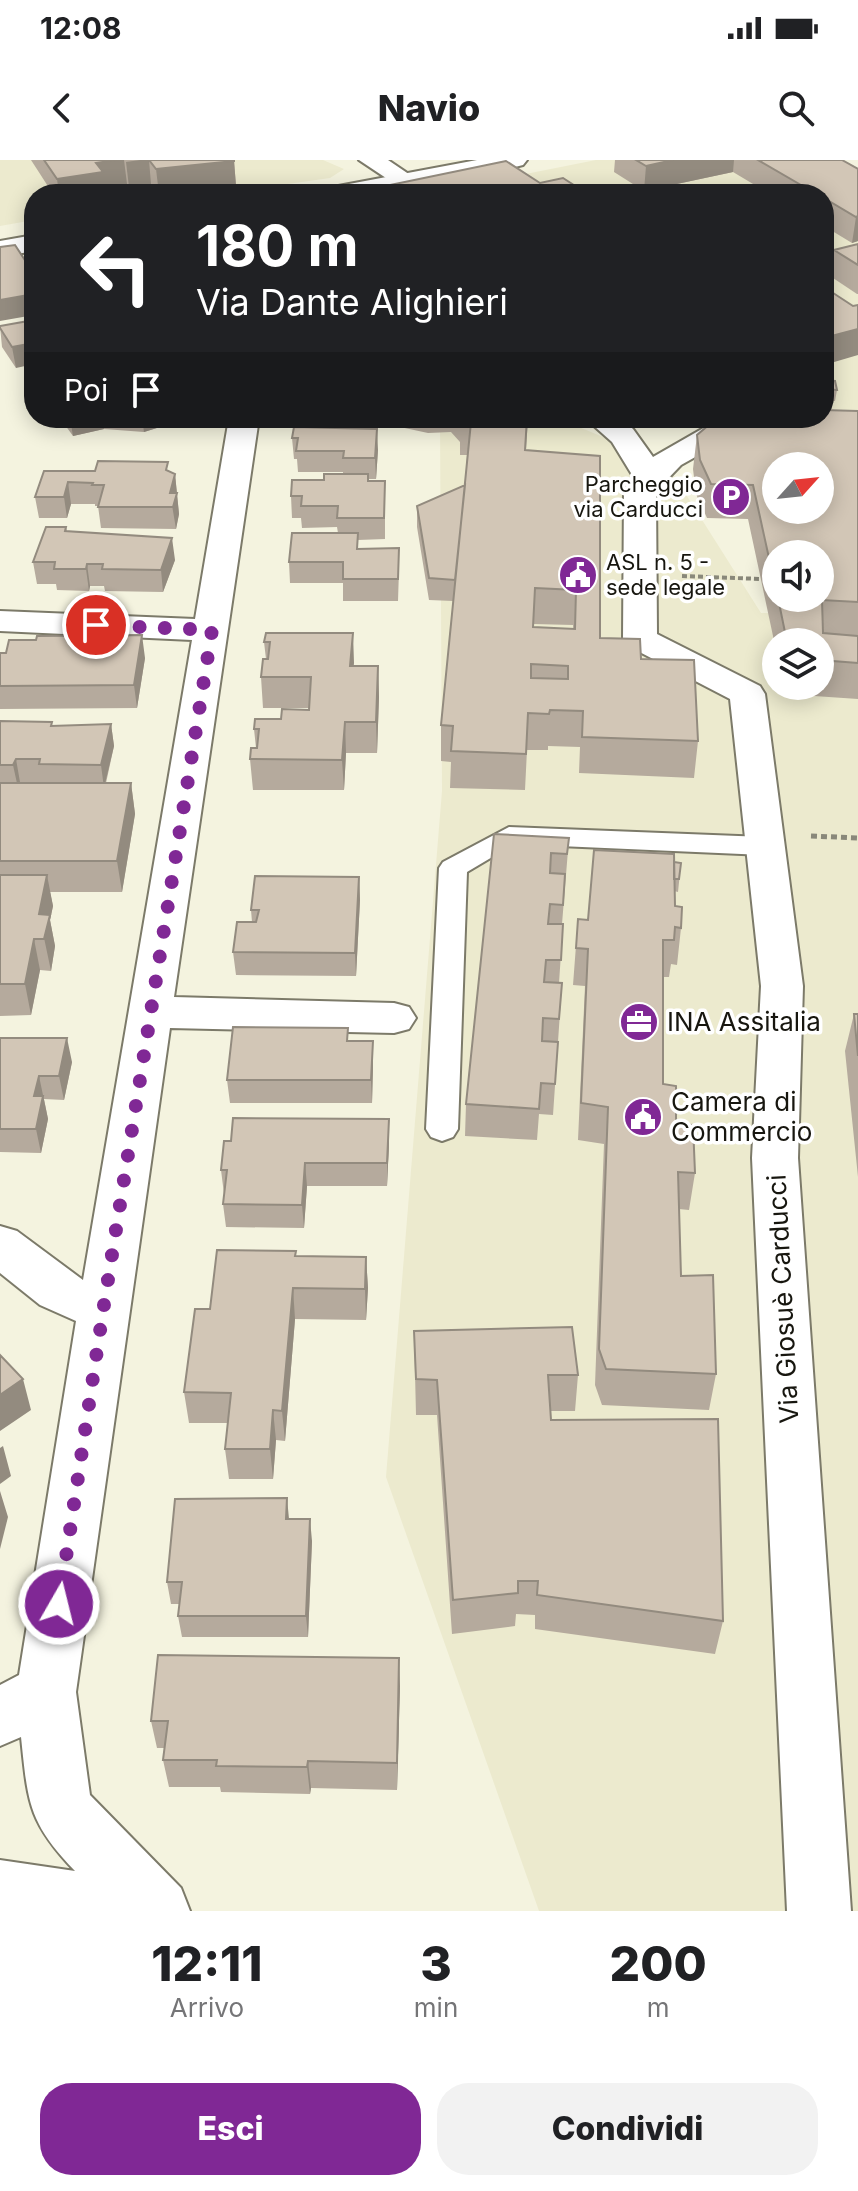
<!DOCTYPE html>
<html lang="it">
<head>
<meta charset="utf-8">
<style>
	:root { --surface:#fff; --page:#f2f2f2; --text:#202124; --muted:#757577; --accent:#802895 }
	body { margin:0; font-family:Inter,sans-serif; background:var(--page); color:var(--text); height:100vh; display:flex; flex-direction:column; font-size:30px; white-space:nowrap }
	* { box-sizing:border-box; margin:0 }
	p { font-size:26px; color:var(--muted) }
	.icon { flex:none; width:44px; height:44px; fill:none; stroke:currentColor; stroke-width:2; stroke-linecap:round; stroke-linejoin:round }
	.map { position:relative; height:1751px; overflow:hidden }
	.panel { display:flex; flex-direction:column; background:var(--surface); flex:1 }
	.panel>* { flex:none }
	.top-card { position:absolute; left:24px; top:24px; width:810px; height:244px; border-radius:32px; box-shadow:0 4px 20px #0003; background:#202124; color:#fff; overflow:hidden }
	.needle { width:52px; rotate:63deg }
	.tools { position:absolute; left:762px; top:292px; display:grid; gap:16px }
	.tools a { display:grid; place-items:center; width:72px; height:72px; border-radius:50%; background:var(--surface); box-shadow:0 4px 20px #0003; font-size:40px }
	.pin { position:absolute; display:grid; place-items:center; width:68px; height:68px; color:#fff; margin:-34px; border:4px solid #fff; border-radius:50%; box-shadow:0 2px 8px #0007 }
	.me { position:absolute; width:88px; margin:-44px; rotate:8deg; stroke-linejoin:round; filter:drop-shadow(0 0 6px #0008) }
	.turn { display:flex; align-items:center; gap:28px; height:168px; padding:0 40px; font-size:36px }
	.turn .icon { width:104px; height:104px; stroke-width:2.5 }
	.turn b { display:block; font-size:56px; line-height:68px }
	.then { display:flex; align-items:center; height:76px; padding:0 40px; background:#0003; gap:16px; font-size:30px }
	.eta { display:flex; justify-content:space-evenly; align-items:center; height:136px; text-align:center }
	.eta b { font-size:48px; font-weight:800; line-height:56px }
	.button { display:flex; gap:16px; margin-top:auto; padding:16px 40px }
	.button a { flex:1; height:92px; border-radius:32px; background:var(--accent); color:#fff; font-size:32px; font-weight:800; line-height:92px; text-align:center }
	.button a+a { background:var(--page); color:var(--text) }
	.status { display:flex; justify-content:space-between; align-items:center; height:56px; padding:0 40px; background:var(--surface); direction:ltr }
	.status svg { height:22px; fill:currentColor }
	header { display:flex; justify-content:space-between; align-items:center; height:104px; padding:0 40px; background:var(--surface); font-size:36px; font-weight:800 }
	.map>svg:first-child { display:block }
	.built { fill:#eceace; fill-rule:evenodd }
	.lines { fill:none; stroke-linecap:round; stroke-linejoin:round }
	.lane-casing { stroke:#7c7a69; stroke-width:4 }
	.street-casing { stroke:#7c7a69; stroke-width:4 }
	.secondary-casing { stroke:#7c7a69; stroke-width:4 }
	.path-far1 { stroke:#89887a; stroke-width:4; stroke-dasharray:5 3; stroke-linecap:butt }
	.path { stroke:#89887a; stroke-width:5; stroke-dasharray:6 4; stroke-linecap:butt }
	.lane { fill:#fff; fill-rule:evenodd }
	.street { fill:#fff; fill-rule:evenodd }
	.secondary { fill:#fff; fill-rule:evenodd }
	.wall { fill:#b5aa9d; fill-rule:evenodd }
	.shaded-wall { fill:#938b7f }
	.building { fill:#d2c6b6; stroke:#938b7f; stroke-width:2; fill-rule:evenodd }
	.route { stroke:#802895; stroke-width:14; stroke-dasharray:0 25.2 }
	.labels { text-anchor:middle; stroke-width:7; stroke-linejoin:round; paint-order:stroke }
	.far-poi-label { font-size:22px; fill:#17160f; stroke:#fff; text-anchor:end }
	.poi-label { font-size:26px; fill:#17160f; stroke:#fff; text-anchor:start }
	.street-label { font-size:26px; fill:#17160f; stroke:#fff }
</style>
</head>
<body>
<div class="status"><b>12:08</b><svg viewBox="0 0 49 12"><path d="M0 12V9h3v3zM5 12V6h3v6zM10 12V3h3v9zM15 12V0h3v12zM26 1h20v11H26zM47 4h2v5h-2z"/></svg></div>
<header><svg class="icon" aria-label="back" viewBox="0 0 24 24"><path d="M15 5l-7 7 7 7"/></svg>Navio<svg class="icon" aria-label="search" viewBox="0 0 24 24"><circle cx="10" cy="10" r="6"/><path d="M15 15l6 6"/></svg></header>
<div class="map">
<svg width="858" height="1751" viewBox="0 0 858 1751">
	<rect width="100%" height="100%" fill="#f4f3df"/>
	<path class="built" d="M0,0H323L344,9L330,18L217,34H34V60L0,66Z
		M596,0H829L858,17V250L824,249V34H424Z
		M440,258H557L666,303L761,453H858V1751H539L386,1317L442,631ZM776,482H820V526H776Z"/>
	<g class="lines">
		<g class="lane-casing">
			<path id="lane" d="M509,667L764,677L774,680L777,686L774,692L764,695L514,684L467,712L458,969L453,977L442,981L431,977L426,969L439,708L443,702Z"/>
		</g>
		<g class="street-casing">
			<path id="street" d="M359,0H388L419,21L416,26H398Z
				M229,258H259L174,837L394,843L409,847L416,858L409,869L394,873L170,868L76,1532L90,1635L181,1728L190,1751H0V1700L75,1711C28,1662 28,1643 21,1577L0,1586V1525L19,1515L76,1161L40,1145L0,1113V1066L17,1071L83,1120L192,480L0,471V451L195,459Z
				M585,258H621L633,269L653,297L721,258H748L751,262L747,268L681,305L656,331L657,474L760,526L765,534L803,826L798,998L851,1751H787L752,998L761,826L730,539L628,486L623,479L624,331L634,318L612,282Z"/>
		</g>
		<g class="secondary-casing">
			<path id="secondary" d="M477,0H527L523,5L515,7L372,34H321L324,29L333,27Z
				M34,75V91L0,97V81Z"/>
		</g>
		<path class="path-far1" d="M682,416L761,419"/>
		<path class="path" d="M811,676L858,678"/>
		<use href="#lane" class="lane"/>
		<use href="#street" class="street"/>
		<use href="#secondary" class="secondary"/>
	</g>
	<path class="wall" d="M31,0H234L236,26L159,34L151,24L129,27L127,24L105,27L106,34H53Z
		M615,0H842L858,9V81L852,83L824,66V34H770L733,12L644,31L614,12Z
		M540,23L583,31V34H390V25Z
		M858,84V134H857L830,116L834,90Z
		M34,160L16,208L2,187L0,166Z
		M824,220L837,230L835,241L824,240Z
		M858,251V539L785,534L784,526H820V482H776V490L748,359L707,358L696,334L693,309L697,275ZM776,394L820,438H776Z
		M60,258H163L160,267L144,272L104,269L73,276Z
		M298,258H354V269L378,290L376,319H368V321L385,342V379L358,380V389L399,410L398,441H343V423H290L289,402L338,373L337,367L302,368L301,358H292L291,336L324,320L343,314V312H298L297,299H294L292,278L298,267Z
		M398,258H528L526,290L600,478L641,499L698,581L694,618L579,613L580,587L548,586V590H527L525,630L450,628L451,602L441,601V565L453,441L429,440L417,367V346L465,325L467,295H460V282L451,272L428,273L400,267ZM533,464L573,465V469L533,467Z
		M44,311L169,312L175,314L179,354L176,369L101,368L98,346H95V344H71L67,358H39L35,337Z
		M66,367L67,371L175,400L163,432L105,431L104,426H90L89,431L57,430L56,424H37L33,402Z
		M266,473L354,506H378L379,537L377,593H346L344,630H253L250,599L256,588L254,569L309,550V548H263L261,517L266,499L264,482Z
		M0,493L145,498L137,548L0,549Z
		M0,561L53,566L111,564L114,586L106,623H131L135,654L122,732H50L53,746L50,760L55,786L51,811L40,810L31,855L0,856Z
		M494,674L569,678L562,764H563L559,823H562L553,955L539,954L537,980L465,976L466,944Z
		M681,703L678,732L674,731L675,746L681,768L677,805L671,804L669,817H663V924L695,1013L689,1050L679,1049L681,1116L716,1214L709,1250L602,1245L595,1225L604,984L578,980L585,826L573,825L578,759L588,760Z
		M359,717L360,740L356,816L236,815L233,792L252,762L251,750Z
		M854,854H858V1017L845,891Z
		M348,868V881L373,905L372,943H230L227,920Z
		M0,878L72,902L64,940L44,939L48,959L41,993L0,992Z
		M389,959V983L387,1026H307L304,1068L226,1067L223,1044L224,1034L221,1010L231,981Z
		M296,1091V1096L366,1097L368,1128L366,1160L295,1159L285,1281L276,1280L273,1319H229L225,1289L228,1263H189L184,1232L210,1149Z
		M414,1171L578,1215L575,1251H551V1260L723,1461L715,1494L535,1469V1455L516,1454L515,1466L452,1474L437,1255H416Z
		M289,1359L312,1381L308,1477H182L178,1456L180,1444H171L167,1422Z
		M400,1526L397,1630L311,1628L310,1634L221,1632L220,1627H169L163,1600L165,1588H157L151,1561Z"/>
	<path class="shaded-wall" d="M116,0H124L127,24L105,27L106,34H59L57,19L96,3Z
		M140,0H149L151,24L129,27L126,2Z
		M673,0H734L733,12L644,31L646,6Z
		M234,1L236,26L159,34L156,9Z
		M858,56V81L852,83L856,57Z
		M34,134V155L0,161V140Z
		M858,169V195L824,205V178Z
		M34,183V204L16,208L12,187Z
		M70,258H102L104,269L73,276Z
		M142,258H163L160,267L144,272Z
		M377,269L378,290L376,319L375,298Z
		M175,314L179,354L176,369L170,333Z
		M68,322L71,344L67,358L64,337Z
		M172,378L175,400L163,432L161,410Z
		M87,404L90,426L89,431L86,409Z
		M353,473L354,503L351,536L350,506Z
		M142,475L145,498L137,548L134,525Z
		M378,506L379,537L377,593L376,562Z
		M345,562L346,593L344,630L342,600Z
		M111,564L114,586L104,628L101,605Z
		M16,599L20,622L18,628L13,605Z
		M131,623L135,654L122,732L117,701Z
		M47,715L53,746L50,760L55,786L51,811L39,754Z
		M359,717L360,740L356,816L355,793Z
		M34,779L40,810L31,855L25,824Z
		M67,878L72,902L64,940L59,916Z
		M373,881V905L372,943L371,920Z
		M39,916L48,959L41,993L36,969L34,936Z
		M389,959V983L387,1026V1003Z
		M305,1003L307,1026L304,1068L302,1045Z
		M366,1097L368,1128L366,1160L365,1129Z
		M293,1128L295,1159L285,1281L282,1251Z
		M23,1219L31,1250L0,1271V1235Z
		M273,1250L276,1280L273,1319L270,1289Z
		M3,1286L11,1316L0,1324V1288Z
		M0,1331L8,1357L0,1389Z
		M287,1338L289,1359H286Z
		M310,1359L312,1381L308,1477L306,1456Z
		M399,1498L400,1526L397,1630V1603Z
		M308,1601L311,1628L310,1634L307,1607Z"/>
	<path class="building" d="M44,0H116L96,3L103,12L57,19Z
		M149,0H234V1L156,9Z
		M636,0H673L646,6Z
		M758,0H842L858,9V56L856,57L824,38V34H804L813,32Z
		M506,1L540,23L563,18L583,31L569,34H402L390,25Z
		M858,84V105L834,90Z
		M15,85L34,114V134L0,140V87Z
		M824,127L853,146L858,145V169L824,178Z
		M34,160V183L12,187L0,168V166Z
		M824,220L835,221L837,230L824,229Z
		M824,250L858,251V442L822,440L823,473L858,476V503L820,500V482H787L778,438H820V394H776V430L753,325L711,324L700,300L697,275L717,258H824ZM776,306H820V350H776Z
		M298,258H353V260H297Z
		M460,258H527L525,290L600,296V478L640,479L641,499L694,500L698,581L582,577L583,551L550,550L549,554L528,553L526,594L451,591L453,566L441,565L471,262H460ZM535,428L576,430L575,469L533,467ZM531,504L568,506V519L531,518Z
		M294,267L377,269L375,298H343L344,291H296L298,278H292Z
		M98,301L168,302L166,310L175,314L170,333H177L173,347H98L104,325H92L93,323L68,322L64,337H35L44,311H95Z
		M324,314H368V321H385L384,358H337L338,346H301L302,336H291L292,320H324Z
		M465,325L455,420L429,418L417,346Z
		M46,367H66L65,371L172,378L161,410L102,409L103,404H87L86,409H54L55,402H33Z
		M292,373H358L357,389L399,388L398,419H343V402H289Z
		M266,473H353L350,506H378L376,562H345L342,600L250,599L251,588H257L259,569H254L255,559H281L282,549L309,550L311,517H261L263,499H268L270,482H264Z
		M142,475L134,525L0,526V493H6L9,480H36L37,476Z
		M0,561L52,562L51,566L111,564L101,605L39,604L40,599H16L13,605H0Z
		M0,623H131L117,701H0Z
		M494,674L569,678L567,694L551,693L550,713L565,714L563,745L550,744L548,764H563L561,800H546L544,822L562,823L559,859L543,858L542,881L558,882L555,924L541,923L539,949L466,944Z
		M594,690L674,694L675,746L682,747L681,768L675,767L674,780H663V924L676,926V964L693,965L695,1013L678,1012L681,1116L713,1115L716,1214L606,1209L599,1189L608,947L581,943L588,789L576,788L578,759L588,760Z
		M674,702L681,703L679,719H674Z
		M0,715H47L39,754L50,755L44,779H34L25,824H0Z
		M255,716L359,717L355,793L233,792L237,762H256L259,750H251Z
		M854,854H858V896Z
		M233,867L348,868L347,881H373L371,920H227Z
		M0,878H67L59,916H39L34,936H43L36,969H0Z
		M233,958L389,959L387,1003H305L302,1045L223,1044L227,1010H221L224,981H231Z
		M217,1090L296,1091L295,1096L366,1097L365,1129L293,1128L282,1251L273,1250L270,1289H225L231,1233L184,1232L195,1149H210Z
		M572,1167L578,1215H548L551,1260L718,1259L723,1461L537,1435L538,1421H518V1433L453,1440L437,1220L416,1219L414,1171Z
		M0,1195L23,1219L0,1235Z
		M287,1338L286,1359H310L306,1456H178L182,1422H167L175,1339Z
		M158,1495L399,1498L397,1603L308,1601L307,1607L216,1606L217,1600H163L168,1561H151Z"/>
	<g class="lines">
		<path class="route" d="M59,1444L103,1151L212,470L96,465"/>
	</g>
	<defs>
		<g id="parking-disc" transform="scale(2)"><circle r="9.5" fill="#802895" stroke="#fff"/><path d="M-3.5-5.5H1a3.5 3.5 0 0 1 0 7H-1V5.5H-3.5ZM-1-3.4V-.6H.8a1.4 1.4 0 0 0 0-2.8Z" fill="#fff"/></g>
		<g id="civic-disc" transform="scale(2)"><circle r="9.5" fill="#802895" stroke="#fff"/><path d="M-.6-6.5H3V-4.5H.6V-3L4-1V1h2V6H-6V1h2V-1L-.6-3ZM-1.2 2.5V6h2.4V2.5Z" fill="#fff"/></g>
		<g id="office-disc" transform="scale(2)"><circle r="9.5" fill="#802895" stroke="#fff"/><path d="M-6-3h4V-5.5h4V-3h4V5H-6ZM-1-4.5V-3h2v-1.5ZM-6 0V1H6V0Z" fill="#fff"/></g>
	</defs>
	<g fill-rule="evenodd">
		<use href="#parking-disc" x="731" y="337"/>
		<use href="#civic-disc" x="578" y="415"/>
		<use href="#office-disc" x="639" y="862"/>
		<use href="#civic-disc" x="643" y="957"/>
	</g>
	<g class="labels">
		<g class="far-poi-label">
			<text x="703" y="332">Parcheggio<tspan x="703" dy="25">via Carducci</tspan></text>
			<text x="606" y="410" text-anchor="start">ASL n. 5 -<tspan x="606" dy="25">sede legale</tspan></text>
		</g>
		<g class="poi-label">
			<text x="667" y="871">INA Assitalia</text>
			<text x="671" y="951">Camera di<tspan x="671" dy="30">Commercio</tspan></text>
		</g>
		<g class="street-label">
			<text transform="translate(783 1139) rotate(-93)" y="9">Via Giosuè Carducci</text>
		</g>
	</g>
</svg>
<div class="tools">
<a><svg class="needle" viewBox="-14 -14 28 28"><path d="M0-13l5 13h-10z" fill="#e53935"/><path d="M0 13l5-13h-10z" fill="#757577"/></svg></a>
<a><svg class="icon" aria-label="sound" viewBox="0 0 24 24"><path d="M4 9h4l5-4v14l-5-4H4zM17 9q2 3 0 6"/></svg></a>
<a><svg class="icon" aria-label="layers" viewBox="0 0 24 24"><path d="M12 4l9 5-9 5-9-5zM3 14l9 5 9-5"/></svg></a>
</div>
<div class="pin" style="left:96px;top:465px;background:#d93025"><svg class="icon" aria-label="arrive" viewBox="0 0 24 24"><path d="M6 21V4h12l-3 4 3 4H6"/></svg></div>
<svg class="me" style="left:59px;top:1444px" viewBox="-20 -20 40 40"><circle r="17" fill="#802895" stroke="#fff" stroke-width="3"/><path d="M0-11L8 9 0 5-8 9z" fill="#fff"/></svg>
<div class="top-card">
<div class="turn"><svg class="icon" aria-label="left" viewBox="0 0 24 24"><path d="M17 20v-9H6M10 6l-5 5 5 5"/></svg><div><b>180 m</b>Via Dante Alighieri</div></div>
<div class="then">Poi<svg class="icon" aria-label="arrive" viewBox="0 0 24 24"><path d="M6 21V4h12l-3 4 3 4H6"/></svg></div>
</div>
</div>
<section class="panel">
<div class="eta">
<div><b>12:11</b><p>Arrivo</p></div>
<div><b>3</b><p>min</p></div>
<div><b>200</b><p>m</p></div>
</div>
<div class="button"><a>Esci</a><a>Condividi</a></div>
</section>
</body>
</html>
